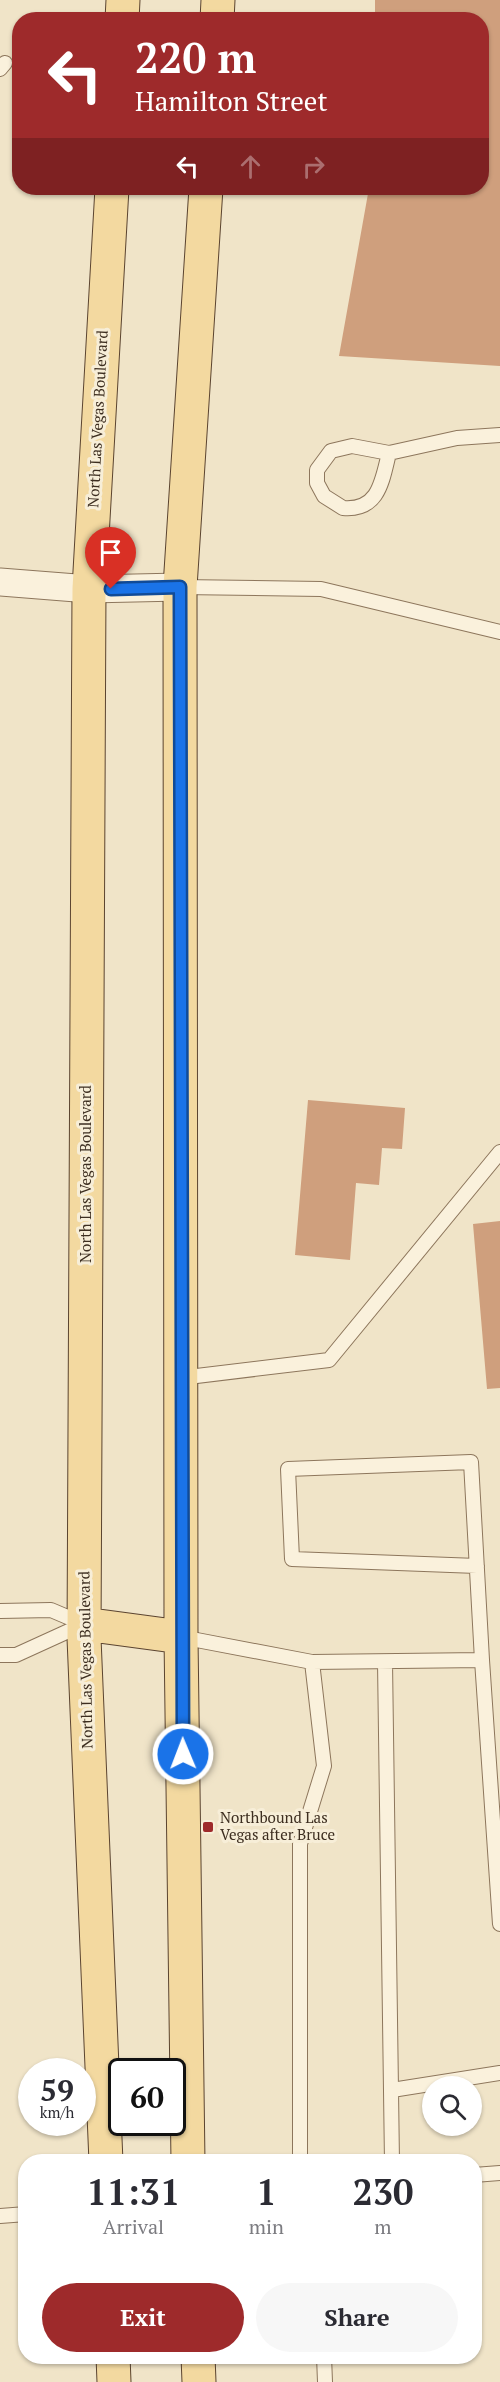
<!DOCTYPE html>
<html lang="en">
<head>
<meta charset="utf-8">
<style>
	:root { --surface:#fff; --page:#f7f7f7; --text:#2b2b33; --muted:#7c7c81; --accent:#9e2a2b }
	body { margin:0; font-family:"PT Serif",serif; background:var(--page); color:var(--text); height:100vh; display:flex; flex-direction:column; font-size:22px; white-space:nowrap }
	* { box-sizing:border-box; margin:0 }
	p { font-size:20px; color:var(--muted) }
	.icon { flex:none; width:33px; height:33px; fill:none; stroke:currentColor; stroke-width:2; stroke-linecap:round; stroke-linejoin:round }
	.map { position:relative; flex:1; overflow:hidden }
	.sheet { position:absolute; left:18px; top:2154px; width:464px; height:210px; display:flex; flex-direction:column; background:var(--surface); border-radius:24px; box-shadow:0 2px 4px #0004 }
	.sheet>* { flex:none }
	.banner { position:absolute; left:12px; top:12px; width:477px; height:183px; border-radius:24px; box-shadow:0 2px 4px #0004; background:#9e2a2b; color:#fff; overflow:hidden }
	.controls { position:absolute; left:422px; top:2076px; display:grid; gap:12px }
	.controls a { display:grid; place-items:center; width:60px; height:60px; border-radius:50%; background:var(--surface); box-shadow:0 2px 4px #0004; font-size:30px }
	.speed { position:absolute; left:18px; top:2058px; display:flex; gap:12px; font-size:30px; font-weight:700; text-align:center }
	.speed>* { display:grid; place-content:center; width:78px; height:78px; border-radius:50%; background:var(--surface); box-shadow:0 2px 4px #0004; line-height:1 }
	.speed small { font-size:15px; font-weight:400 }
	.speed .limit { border:3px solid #111; border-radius:9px; background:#fff; color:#111 }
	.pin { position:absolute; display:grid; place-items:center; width:51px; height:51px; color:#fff; margin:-62px -26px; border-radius:50% 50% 50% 0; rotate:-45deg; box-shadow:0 0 6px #0007 }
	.pin .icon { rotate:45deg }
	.me { position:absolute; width:66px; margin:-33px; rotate:359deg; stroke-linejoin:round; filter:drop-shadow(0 0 4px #0008) }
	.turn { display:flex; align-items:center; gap:21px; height:126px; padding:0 24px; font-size:27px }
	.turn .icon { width:78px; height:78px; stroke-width:2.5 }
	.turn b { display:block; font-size:42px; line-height:51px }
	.lanes { display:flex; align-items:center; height:57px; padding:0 24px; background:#0003; justify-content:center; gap:30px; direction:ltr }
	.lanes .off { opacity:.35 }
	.eta { display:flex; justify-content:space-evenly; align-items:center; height:102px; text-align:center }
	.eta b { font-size:36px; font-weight:800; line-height:42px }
	.action { display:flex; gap:12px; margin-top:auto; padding:12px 24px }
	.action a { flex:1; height:69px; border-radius:36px; background:var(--accent); color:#fff; font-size:24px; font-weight:800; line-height:69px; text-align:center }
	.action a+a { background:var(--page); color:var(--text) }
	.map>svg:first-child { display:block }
	.building { fill:#cf9f7d }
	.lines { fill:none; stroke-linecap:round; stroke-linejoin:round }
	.lane-casing { stroke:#8d765c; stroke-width:16 }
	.street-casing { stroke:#8d765c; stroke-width:29 }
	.primary-casing { stroke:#5b4430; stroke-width:35 }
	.lane { stroke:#faf1dc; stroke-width:14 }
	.street { stroke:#faf1dc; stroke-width:27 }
	.primary { stroke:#f3d9a0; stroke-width:33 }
	.route-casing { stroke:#114b97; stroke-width:15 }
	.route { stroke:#1a73e8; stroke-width:10 }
	.poi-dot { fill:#9e2a2b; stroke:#f7eed8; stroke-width:2 }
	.labels { text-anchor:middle; stroke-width:6; stroke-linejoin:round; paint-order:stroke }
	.street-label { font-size:15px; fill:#3d2e20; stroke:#f7eed8 }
	.poi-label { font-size:15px; fill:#3d2e20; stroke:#f7eed8; text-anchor:start }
</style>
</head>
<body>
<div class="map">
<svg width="500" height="2382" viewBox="0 0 500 2382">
	<rect width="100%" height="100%" fill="#f0e4c8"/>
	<path class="building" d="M375,0H500V366L339,356L369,188H482V20H375Z
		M308,1100L405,1108L402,1149L382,1148L379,1185L356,1183L350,1260L295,1255Z
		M500,1221V1388L487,1389L473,1224Z"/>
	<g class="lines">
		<g class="lane-casing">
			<path id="lane" d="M0,69L5,63
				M389,453C382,481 379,511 343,508L324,496L317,483V470L331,451L352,446L389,453L457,438L500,435
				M180,587L321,589L500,632
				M180,1378L329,1360L500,1152
				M0,1611L51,1610L84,1624
				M181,1637L312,1662L482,1660L471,1462L288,1469L292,1559L477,1566
				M0,1655H16L84,1624
				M482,1660L500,1924
				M385,1662L392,2162
				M392,2090L500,2073
				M300,2162V1844L324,1766L312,1662
				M474,2175L500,2173
				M0,2216L26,2214
				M324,2356L325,2382"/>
		</g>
		<g class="street-casing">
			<path id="street" d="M0,582L89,589L180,587"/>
		</g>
		<g class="primary-casing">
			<path id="primary" d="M122,20L123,0
				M217,20L218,0
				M84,1624L181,1637
				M106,2162L84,1638L89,589L112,188
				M188,2162L181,1637L180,587L206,188
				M113,2356L114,2382
				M198,2356L199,2382"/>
		</g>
		<use href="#lane" class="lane"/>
		<use href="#street" class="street"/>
		<use href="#primary" class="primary"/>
	</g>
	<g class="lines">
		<g class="route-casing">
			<path id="route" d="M111,589L180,587L183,1754"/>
		</g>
		<use href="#route" class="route"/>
	</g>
	<rect class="poi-dot" x="202" y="1821" width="12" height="12" rx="3"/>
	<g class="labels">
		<g class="street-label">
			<text transform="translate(98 419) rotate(-87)" y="5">North Las Vegas Boulevard</text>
			<text transform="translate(86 1174) rotate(-90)" y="5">North Las Vegas Boulevard</text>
			<text transform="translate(86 1660) rotate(-91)" y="5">North Las Vegas Boulevard</text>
		</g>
		<g class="poi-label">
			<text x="220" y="1823">Northbound Las<tspan x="220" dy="17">Vegas after Bruce</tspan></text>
		</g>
	</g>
</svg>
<div class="controls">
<a><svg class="icon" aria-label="search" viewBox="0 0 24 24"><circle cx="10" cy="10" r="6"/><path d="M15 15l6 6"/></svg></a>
</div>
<div class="speed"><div>59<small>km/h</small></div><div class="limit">60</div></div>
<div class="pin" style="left:111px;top:589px;background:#d93025"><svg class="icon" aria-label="arrive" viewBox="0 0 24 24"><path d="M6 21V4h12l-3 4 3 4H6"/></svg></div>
<svg class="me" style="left:183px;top:1754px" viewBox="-20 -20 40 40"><circle r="17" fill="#1a73e8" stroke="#fff" stroke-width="3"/><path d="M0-11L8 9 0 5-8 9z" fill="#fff"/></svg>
<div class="banner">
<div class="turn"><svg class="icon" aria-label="left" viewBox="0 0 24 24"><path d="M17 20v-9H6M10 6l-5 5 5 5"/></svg><div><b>220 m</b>Hamilton Street</div></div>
<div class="lanes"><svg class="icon" aria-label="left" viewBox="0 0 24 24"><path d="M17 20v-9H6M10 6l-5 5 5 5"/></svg><svg class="icon off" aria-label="ahead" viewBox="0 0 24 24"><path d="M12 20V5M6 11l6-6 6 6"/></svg><svg class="icon off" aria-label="right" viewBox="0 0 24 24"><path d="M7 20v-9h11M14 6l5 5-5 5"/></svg></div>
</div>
<section class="sheet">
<div class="eta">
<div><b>11:31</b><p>Arrival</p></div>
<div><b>1</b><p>min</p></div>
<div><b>230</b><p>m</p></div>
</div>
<div class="action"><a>Exit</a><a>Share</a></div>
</section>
</div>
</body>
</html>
